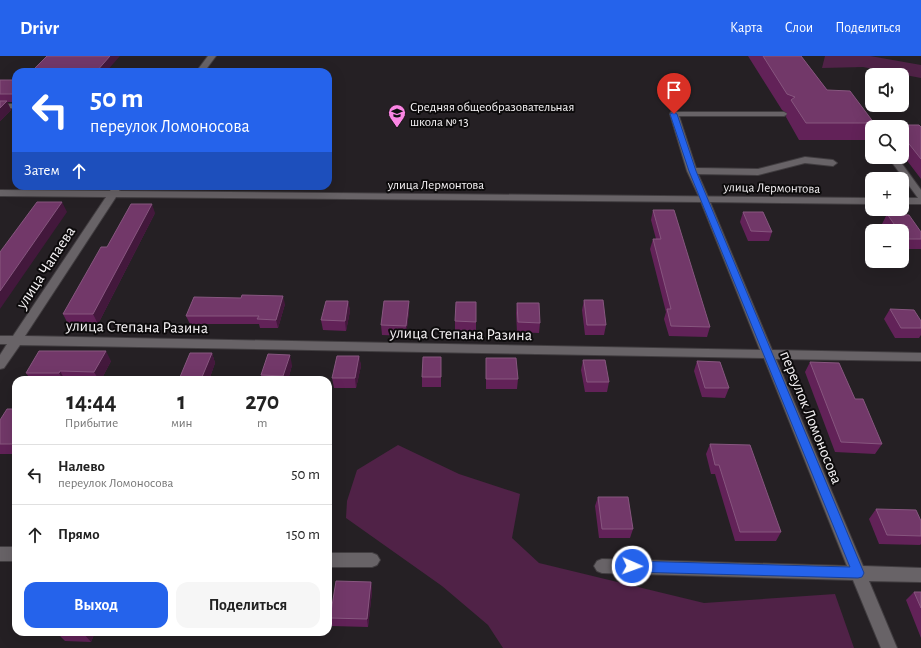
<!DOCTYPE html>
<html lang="ru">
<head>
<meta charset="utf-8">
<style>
	:root { --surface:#fff; --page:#f6f6f6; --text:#222; --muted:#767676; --line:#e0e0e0; --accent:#2563eb }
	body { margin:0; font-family:"Alegreya Sans",sans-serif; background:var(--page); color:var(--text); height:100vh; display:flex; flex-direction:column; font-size:15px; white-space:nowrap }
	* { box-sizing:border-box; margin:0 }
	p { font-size:13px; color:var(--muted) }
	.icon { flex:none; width:22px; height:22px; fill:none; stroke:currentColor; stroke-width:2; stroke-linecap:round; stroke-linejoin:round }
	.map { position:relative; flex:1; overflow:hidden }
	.sheet { position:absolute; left:12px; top:320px; width:320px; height:260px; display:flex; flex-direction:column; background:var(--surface); border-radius:12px; box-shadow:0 4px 16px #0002 }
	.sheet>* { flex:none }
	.hud { position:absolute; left:12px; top:12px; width:320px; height:122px; border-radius:12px; box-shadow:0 4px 16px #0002; background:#2563eb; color:#fff; overflow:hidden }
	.buttons { position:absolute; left:865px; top:12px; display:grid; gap:8px }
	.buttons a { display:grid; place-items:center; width:44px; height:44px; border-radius:8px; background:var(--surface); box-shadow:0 4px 16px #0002; font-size:20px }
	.pin { position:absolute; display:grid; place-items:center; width:34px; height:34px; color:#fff; margin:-41px -17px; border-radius:50% 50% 50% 0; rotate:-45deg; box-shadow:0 0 4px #0007 }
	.pin .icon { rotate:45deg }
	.me { position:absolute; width:44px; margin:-22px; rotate:92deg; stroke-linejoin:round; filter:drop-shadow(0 0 3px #0008) }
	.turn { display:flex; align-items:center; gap:14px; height:84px; padding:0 12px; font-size:18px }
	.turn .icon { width:52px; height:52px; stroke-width:2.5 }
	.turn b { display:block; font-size:28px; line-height:34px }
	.then { display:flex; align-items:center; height:38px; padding:0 12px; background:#0003; gap:8px; font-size:15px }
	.eta { display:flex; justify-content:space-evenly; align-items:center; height:68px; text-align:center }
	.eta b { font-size:24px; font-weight:700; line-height:28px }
	.cta { display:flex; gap:8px; margin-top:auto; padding:8px 12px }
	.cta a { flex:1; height:46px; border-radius:12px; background:var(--accent); color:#fff; font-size:16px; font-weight:700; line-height:46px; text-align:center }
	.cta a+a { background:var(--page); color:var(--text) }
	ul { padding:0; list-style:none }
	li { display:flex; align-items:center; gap:12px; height:60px; padding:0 12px; border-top:1px solid var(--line) }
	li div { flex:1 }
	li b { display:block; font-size:15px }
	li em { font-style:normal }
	header { display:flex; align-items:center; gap:24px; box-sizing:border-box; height:56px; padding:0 20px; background:var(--accent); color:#fff }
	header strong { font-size:19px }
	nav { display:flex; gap:22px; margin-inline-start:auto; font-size:14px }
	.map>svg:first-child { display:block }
	.green { fill:#502247 }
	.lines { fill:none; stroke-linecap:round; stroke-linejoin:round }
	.lane-casing { stroke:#413d40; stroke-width:2 }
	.street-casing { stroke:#413d40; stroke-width:2 }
	.lane { fill:#686367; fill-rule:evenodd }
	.street { fill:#686367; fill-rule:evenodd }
	.wall { fill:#622258 }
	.shaded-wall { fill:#43183c }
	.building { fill:#723869; stroke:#87567f }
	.route { fill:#2563eb; stroke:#184099 }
	.labels { text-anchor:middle; stroke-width:4; stroke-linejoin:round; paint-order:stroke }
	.far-poi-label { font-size:13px; fill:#f6f3f5; stroke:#0d0b0c; text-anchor:start }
	.far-street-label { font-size:13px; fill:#f6f3f5; stroke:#0d0b0c }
	.street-label { font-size:16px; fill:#f6f3f5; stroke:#0d0b0c }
</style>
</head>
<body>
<header>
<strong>Drivr</strong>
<nav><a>Карта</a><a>Слои</a><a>Поделиться</a></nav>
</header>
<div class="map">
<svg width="921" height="592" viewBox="0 0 921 592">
	<rect width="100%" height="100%" fill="#252024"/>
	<path class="green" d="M825,0H870L921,9V22L863,11L822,12Z
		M398,389L459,418L520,438L512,482L539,507L704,547L835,538L854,592H503L488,569L442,530L346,462L347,445L357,414Z"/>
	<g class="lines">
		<g class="lane-casing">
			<path id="lane" d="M671,56H784L788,58L784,60H679L696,112L758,113L805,101L833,104L837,107L833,110L805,107L758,119L698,118L709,143L707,145H701L687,115L670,58Z
				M888,101H897L921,134V143L918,142Z"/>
		</g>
		<g class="street-casing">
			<path id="street" d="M208,0H216L204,16H196Z
				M0,48H16V52H0Z
				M113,130H123L119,135L872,142V148L710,146L772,294L921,297V305L776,303L863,510L921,512V526L869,525L897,592H881L853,524L602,517L597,515L594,510L597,505L602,503L847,510L764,302L20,289L4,312L0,313V299L7,288H0V280H13L106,141L0,140V134L110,135ZM116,141L701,146L760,294L25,280Z
				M902,142H921V148H902Z
				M0,491H16V505H0Z
				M328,497H372L377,499L380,504L377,509L372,511H328Z"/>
		</g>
		<use href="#lane" class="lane"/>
		<use href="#street" class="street"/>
	</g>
	<path class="wall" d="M748,0H801L827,34L874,67L873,71H872V72L867,84H799L786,61L787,57L782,54Z
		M0,24H16V46H7L11,54L0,65Z
		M894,69L921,71V123L902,98V71H893Z
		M653,154L710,271L707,281L669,280L664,263L666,256L650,193L653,183H656L651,164Z
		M743,156L772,176L769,185H748L740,166Z
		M155,157L98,268H68L63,258L107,191Z
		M887,158L921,176V193H902V175H887L882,168Z
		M584,244L606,269L604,279H585L582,254Z
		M348,245L350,255L346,275L323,274L321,264Z
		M409,245V255L406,280L382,279L381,269Z
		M476,246V276L455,275V265Z
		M517,247L540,267L539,277L517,276L516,257Z
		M285,248L278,272H260L259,268H190L186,260Z
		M890,253L921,265V279L919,282H895L884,263Z
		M212,297L215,307L209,324H181L180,321Z
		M359,300L361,310L356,332H334L332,322Z
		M441,301V331H422V321Z
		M486,302L518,323L517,333H486Z
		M583,304L609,326L607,336H585L581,314Z
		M111,305L101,324H31L26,317Z
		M697,305L729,332L725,342L702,341L694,315Z
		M810,306L855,343L882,388L875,398L835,396L805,316Z
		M292,309L288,324H263L261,319Z
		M16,353V398H0V364Z
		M710,388L781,476L776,485H735L715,418H711L706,398Z
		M598,441L633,473L630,482H599L595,450Z
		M876,453L921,465V488L920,489L879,488L869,463Z
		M371,526L372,535L368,571L332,570L330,562Z
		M914,536H921V582L906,544Z
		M57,576H95L91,586L65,585L57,577Z"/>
	<path class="shaded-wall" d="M110,0H120L106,16H96Z
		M7,45L11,54L0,65V52Z
		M62,146L67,156L0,253V235Z
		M152,148L155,157L98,268L93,258Z
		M283,240L285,248L278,272L276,264Z
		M348,245L350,255L346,275L345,265Z
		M409,245V255L406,280V270Z
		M106,295L111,305L101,324H99L94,316Z
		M212,297L215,307L209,324H203L202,321Z
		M290,299L292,309L288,324H284L283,320Z
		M359,300L361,310L356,332L355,322Z
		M60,315L65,324H63L59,317Z
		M371,526L372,535L368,571L367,563Z
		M85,576H95L91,586L84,578Z"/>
	<path class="building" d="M47,0H110L96,16H31Z
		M763,0H801L827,34L850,35L874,67H806L791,44L795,41L787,38Z
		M0,24H16V38H0Z
		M0,45H7L0,52Z
		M894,69H919L921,71V103L902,79V71H896Z
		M37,146H62L0,235V196Z
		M131,148H152L93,258H63L101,191H107Z
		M653,154H674L710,271L671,270L667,253H671L653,183H661Z
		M743,156H763L772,176L751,175Z
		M887,158L909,159L921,176V183H904L902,180V175H899Z
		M242,239L283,240L276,264L257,263L259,260H186L194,241L241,242Z
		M584,244H603L606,269H587Z
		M326,245H348L345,265L321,264Z
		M384,245H409L406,270L381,269Z
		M456,246H476V266L455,265Z
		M517,247H539L540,267L518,266Z
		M890,253L914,254L921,265V272H901Z
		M39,295H106L94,316L60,315L59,317H26Z
		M190,297H212L202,321H180Z
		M268,298L290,299L283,320L261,319Z
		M337,300H359L355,322H332Z
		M423,301H441V321H422Z
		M486,302H516L518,323H486Z
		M583,304H605L609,326H587Z
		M697,305L720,306L729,332H705Z
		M810,306L839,307L855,343H863L882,388L841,386Z
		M7,353H16V388H0V364Z
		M710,388L750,389L781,476H740L719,409H715Z
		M598,441H628L633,473H602Z
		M876,453L916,454L921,465V480L887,479Z
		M336,525L371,526L367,563L330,562Z
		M914,536H921V552Z
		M57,576H85L84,578L57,577Z"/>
	<path class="route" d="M674,56L677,58L696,115L864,517L862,521L858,522L632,516L628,514L626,510L628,507L632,505L850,511L689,115L670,58Z"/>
	<defs>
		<g id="school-pin" transform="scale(0.9)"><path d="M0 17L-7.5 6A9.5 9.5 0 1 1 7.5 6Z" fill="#fb86e4" stroke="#0d0b0c"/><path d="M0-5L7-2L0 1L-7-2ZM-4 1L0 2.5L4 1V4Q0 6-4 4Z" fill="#111"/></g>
	</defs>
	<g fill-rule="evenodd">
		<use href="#school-pin" x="397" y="57"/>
	</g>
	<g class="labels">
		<g class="far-poi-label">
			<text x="410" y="55">Средняя общеобразовательная<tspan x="410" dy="15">школа № 13</tspan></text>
		</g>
		<g class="far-street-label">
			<text x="436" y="133">улица Лермонтова</text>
			<text transform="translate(772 131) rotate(1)" y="5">улица Лермонтова</text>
		</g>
		<g class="street-label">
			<text transform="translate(45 211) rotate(-57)" y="6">улица Чапаева</text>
			<text transform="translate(137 270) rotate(1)" y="6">улица Степана Разина</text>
			<text transform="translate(461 277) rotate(1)" y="6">улица Степана Разина</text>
			<text transform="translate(812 361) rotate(68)" y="6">переулок Ломоносова</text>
		</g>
	</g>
</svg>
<div class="buttons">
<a><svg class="icon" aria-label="sound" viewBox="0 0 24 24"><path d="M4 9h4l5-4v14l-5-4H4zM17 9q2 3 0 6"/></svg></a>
<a><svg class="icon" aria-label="search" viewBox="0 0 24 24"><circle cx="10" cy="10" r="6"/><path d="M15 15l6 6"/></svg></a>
<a>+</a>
<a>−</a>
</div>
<div class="pin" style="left:674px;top:58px;background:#d93025"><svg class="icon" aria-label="arrive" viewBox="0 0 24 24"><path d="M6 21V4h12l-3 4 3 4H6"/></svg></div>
<svg class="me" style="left:632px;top:510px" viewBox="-20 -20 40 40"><circle r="17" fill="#2563eb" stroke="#fff" stroke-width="3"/><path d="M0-11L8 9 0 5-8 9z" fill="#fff"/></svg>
<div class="hud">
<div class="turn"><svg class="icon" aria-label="left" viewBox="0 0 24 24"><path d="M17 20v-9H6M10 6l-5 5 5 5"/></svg><div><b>50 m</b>переулок Ломоносова</div></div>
<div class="then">Затем<svg class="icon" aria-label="ahead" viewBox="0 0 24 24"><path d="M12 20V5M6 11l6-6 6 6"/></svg></div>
</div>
<section class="sheet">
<div class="eta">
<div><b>14:44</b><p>Прибытие</p></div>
<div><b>1</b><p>мин</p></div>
<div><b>270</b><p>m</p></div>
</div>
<ul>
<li><svg class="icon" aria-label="left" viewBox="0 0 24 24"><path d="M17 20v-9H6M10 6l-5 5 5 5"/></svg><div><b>Налево</b><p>переулок Ломоносова</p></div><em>50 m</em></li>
<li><svg class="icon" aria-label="ahead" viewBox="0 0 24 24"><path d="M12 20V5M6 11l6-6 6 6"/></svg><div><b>Прямо</b></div><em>150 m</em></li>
</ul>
<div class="cta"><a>Выход</a><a>Поделиться</a></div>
</section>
</div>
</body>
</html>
